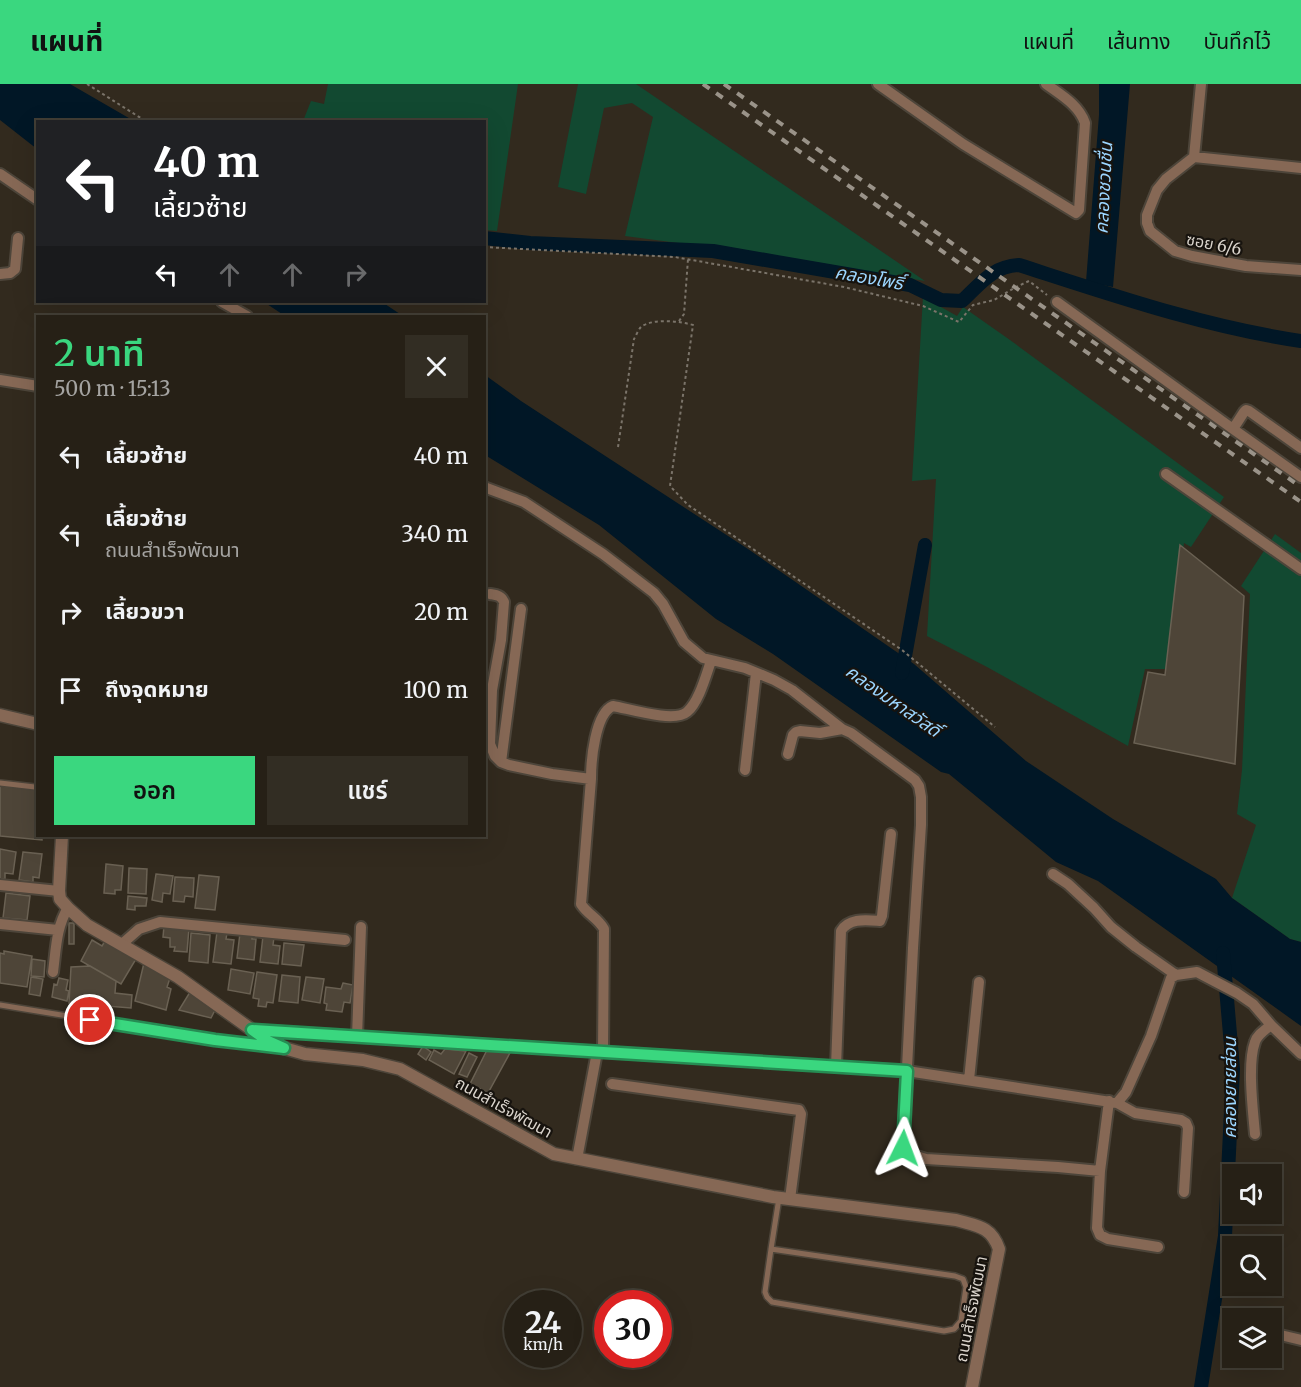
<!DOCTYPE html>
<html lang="th">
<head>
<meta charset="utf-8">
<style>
	:root { --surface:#262016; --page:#322d23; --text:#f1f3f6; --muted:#a4a3a1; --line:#423e35; --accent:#3ad77f }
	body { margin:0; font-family:Merriweather,"Noto Sans Thai",serif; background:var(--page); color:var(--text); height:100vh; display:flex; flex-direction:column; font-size:22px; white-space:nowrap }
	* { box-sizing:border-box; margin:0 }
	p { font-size:20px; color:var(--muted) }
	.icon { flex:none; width:33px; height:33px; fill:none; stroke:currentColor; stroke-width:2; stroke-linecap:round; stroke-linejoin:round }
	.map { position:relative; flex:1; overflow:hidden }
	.sheet { position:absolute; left:36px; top:231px; width:450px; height:522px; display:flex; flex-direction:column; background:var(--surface); border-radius:0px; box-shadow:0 6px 24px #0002,0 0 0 2px var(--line) }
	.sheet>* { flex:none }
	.hud { position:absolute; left:36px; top:36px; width:450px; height:183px; border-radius:0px; box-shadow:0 6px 24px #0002,0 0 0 2px var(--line); background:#202124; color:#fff; overflow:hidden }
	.tools { position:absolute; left:1222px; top:1080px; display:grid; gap:12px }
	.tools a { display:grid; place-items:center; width:60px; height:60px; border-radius:0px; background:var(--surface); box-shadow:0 6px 24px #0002,0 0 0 2px var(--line); font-size:30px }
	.speed { position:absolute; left:504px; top:1206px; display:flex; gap:12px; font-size:30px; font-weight:700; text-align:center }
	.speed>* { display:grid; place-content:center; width:78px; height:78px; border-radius:50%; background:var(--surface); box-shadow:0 6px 24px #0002,0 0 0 2px var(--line); line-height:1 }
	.speed small { font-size:15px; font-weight:400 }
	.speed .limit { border:9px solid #d22; background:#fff; color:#111 }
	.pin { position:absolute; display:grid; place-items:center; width:51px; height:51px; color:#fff; margin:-26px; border:3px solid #fff; border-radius:50%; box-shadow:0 2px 6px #0007 }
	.me { position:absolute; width:66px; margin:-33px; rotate:3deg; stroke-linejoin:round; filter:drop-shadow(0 0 4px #0008) }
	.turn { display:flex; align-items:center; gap:21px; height:126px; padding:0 18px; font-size:27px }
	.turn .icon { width:78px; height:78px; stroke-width:2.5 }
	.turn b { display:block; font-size:42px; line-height:51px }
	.lanes { display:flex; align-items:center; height:57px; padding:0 18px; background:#0003; justify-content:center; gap:30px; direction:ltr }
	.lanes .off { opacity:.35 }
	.round { display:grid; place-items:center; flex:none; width:63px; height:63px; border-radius:0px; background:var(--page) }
	.head { display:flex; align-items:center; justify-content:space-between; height:102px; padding:0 18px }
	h1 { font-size:36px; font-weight:600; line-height:45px; color:var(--accent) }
	.action { display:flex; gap:12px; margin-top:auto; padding:12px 18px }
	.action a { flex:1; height:69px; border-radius:0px; background:var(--accent); color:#111; font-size:24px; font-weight:600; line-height:69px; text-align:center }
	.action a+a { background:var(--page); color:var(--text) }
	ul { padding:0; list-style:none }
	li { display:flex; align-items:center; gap:18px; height:78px; padding:0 18px }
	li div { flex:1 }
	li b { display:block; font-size:22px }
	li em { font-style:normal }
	header { display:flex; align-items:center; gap:36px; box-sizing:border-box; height:84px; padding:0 30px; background:var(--accent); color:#111 }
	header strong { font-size:28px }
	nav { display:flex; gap:33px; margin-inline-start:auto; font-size:21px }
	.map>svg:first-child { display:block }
	.green { fill:#124931 }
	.water { fill:#011726 }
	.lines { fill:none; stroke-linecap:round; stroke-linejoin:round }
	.canal { stroke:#011726; stroke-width:14 }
	.building { fill:#4e4538; stroke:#6a6153; stroke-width:1.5 }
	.service-casing { stroke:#4d453a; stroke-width:8 }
	.minor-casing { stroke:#4d453a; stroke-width:14 }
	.tertiary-casing { stroke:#4d453a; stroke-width:15 }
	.path { stroke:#7b746a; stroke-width:2; stroke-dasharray:3 3; stroke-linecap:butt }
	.service { stroke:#866855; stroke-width:5 }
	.minor { stroke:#866855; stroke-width:10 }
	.tertiary { stroke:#866855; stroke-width:12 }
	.rail { stroke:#9a9389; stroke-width:4; stroke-dasharray:8 8; stroke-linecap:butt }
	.route-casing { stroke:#268c53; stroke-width:15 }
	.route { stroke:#3ad77f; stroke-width:10 }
	.labels { text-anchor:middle; stroke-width:4.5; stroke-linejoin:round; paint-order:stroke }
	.street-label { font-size:16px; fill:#dad4cc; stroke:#17130e }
	.water-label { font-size:18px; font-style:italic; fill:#9cd6ff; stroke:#17130e }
</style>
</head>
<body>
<header>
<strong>แผนที่</strong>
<nav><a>แผนที่</a><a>เส้นทาง</a><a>บันทึกไว้</a></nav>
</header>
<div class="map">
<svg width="1301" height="1303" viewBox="0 0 1301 1303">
	<rect width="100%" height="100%" fill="#322a1e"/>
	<path class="green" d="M328,0H518L497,147L485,146L484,38L303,37L311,17L324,20Z
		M578,0H636L925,197L785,173L625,152L653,33L632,19L604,24L586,110L558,103Z
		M923,213L957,232L963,223L1010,256L1224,413L1191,463L1184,459L1167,585H1145L1128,662L987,583L927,552L936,395L912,397Z
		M1275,450L1301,469V858L1290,855L1232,814L1256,741L1237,730L1242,686L1250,510L1241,502Z"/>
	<path class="water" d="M0,0H70L134,37L38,38L37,65L0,36Z
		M1099,0H1130L1113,203L1086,198L1099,31Z
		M264,218H382L403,232H285Z
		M485,291L521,317L748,465L914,580L1026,677L1113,735L1216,795L1232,814L1290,855L1301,858V942L1098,797L1056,778L949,690L941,688L773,570L716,535L599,441L485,371Z"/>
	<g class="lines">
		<path class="canal" d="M484,154L530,159L713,167L910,201L941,216L962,217C980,200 993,182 1019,181C1112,211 1205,243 1301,257
			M902,589L925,461
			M1201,1303L1225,1152L1233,985L1223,869"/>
	</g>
	<path class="building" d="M1180,461L1244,512L1235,680L1134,659L1148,588L1165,591Z
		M0,702L38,705V752H42V756L0,752Z
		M0,765L16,768L13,790L5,789V795H0Z
		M23,768L42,770L39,794L33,793V798L19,796Z
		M106,780L123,782L121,806H115V810L104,809Z
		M129,784L147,785L146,810L128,809Z
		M156,790L173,792L170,810L163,809L162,818L152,816Z
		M199,791L219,793L215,826L195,824Z
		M175,793L194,794L193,813L185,812L184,818L173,817Z
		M6,809L30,812L27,836L3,834Z
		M128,812L147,814L146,822H135V826L127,825Z
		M69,839H74V860H69Z
		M164,842L189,844L187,868L174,867L175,863H170V854L163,853Z
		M217,848L227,849L226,855L234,856L231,880L213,878Z
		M191,849L210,851L208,879L189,877Z
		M240,849L252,851V855H256L254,876L237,874Z
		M263,852L274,853L273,861L280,862L278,880L260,878Z
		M92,856L102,862L105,857L136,875L121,900L81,877Z
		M284,859L304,861L301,882L282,880Z
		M4,867L32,872L27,903L0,899V869L4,870Z
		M32,875L45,877L44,893L31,892Z
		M144,879L170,894L167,903L171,905L166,926L135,917Z
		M90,882L116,897L115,909L132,911L131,924L69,919L71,883Z
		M231,885L254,889L250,910L228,906Z
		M257,888L277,891L273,919L267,918L266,923L258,922L259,915L253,914Z
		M282,891L300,893L298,919L279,917Z
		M31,893L43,895L40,912L29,910Z
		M306,893L324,895L320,919L302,916Z
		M59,894L68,896L66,906L69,907L67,917L52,913L54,900L57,901Z
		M343,899L353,901L350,919L344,918L342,928L326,926L327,920L324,919L326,903L341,905Z
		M190,908L216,924L211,934L179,926Z
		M423,962L431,968L426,976L418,970Z
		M445,965L466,967L454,990L429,976L434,966L441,970Z
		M487,966L511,967L488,1009L470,1000Z
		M469,969L477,973L467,993L459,990Z"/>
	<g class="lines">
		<g class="service-casing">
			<path id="service" d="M0,699L35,703
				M0,921L215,956L271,963
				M771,1165L955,1192L963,1195L966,1203L961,1237L954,1245L944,1247L772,1218L767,1213L765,1208Z
				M771,1165L779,1114"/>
		</g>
		<g class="minor-casing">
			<path id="minor" d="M878,0L963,60L1076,129L1079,126L1085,39C1079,21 1061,11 1046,0
				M1194,73L1166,95L1157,106L1147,131V139L1150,147L1175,167L1192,172L1246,182L1301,186
				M1194,73L1301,84
				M1194,73L1201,0
				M0,90L38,116
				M0,190L10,189L15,185L18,154
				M222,218L247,232
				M1057,218L1233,345L1301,393
				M0,296L38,302
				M1233,345L1244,328L1246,326L1249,327L1301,364
				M1166,390L1301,485
				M484,403L524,418L603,470L654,509L663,520L684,558L703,574L745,584L774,596L792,606L842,645L851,649L915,696L919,702L921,713V741L913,864L903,1064L907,1069L926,1075L1058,1083L1100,1087
				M490,510C496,511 501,511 504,518L501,556L492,606L490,660L495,672L501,678L509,681L552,690L591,695C591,677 595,629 613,622C630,625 674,639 687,628C699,618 706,591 711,577
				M788,670L793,651L796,648L800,647L820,649L842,645
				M501,678L521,525
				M745,686L756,589
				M591,695L581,820C588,831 597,833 604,845L603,968
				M1053,790L1068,800L1094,824L1111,843L1136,863L1176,891
				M0,801L59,807
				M0,840L58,846
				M122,860L139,845L160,838L345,856
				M53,888C56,866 56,843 68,824
				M252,946L907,987L1117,1019L1126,1008L1151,952L1171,894L1176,891L1197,888L1237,909L1253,920L1271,941L1301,970
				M357,953L361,843
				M836,983L841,847C849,834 865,836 880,837L882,832L891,750
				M969,996L979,898
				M612,1000L799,1026L801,1030L790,1115
				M1109,1017L1100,1087L1097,1144L1100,1151L1108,1155L1158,1163
				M1117,1019L1135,1029L1181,1036L1186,1039L1188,1044L1184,1108
				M1255,1050C1253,1026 1247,980 1255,958C1257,951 1265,946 1271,941
				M577,1075L597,968
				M1272,1249L1301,1256"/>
		</g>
		<g class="tertiary-casing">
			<path id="tertiary" d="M0,631L38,640
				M62,752L59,807L60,815L68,824L87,841L178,893L266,956L284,964L305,970L363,976L400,985L554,1070L773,1113L956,1136C977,1142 991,1142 999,1165L972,1303"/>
		</g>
		<path class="path" d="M87,0L147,38
			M484,163L675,173L844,203L923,222L959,238L973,221L994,216L1016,203L1029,197L1047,211
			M679,237L684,230L688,175
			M618,363L634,255C636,252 638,246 641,243C653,234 679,237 693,241L670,402L688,421L902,566L995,643"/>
		<use href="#service" class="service"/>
		<use href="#minor" class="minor"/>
		<use href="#tertiary" class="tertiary"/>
		<path class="rail" d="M703,0L1301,418
			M724,0L1301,403"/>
	</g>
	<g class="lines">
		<g class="route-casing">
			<path id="route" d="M90,936L215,956L284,964L266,956L252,946L907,987L903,1064"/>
		</g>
		<use href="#route" class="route"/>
	</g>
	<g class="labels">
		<g class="street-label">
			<text transform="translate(1214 160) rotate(11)" y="6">ซอย 6/6</text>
			<text transform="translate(504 1023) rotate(29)" y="6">ถนนสำเร็จพัฒนา</text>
			<text transform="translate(971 1225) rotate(-79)" y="6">ถนนสำเร็จพัฒนา</text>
		</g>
		<g class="water-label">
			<text transform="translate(1104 104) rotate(-87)" y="6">คลองชวนชื่น</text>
			<text transform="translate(869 194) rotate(10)" y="6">คลองโพธิ์</text>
			<text transform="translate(893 617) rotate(35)" y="6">คลองมหาสวัสดิ์</text>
			<text transform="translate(1230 1004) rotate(-90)" y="6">คลองยายส่อน</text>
		</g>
	</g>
</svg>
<div class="tools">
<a><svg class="icon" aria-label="sound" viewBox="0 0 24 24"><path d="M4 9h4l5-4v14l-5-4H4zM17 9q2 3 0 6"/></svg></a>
<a><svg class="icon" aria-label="search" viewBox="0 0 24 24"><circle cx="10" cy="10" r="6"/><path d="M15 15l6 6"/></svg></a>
<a><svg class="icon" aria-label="layers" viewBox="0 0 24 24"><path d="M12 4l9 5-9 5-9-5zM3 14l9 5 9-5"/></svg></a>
</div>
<div class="speed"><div>24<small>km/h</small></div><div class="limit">30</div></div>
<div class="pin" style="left:90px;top:936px;background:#d93025"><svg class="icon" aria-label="arrive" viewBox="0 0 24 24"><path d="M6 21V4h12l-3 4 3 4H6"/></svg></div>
<svg class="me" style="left:903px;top:1064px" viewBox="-20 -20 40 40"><path d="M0-17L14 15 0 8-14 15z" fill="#3ad77f" stroke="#fff" stroke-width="4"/></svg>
<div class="hud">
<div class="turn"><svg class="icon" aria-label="left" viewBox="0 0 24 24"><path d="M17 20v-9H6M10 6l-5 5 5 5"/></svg><div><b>40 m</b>เลี้ยวซ้าย</div></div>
<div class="lanes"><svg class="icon" aria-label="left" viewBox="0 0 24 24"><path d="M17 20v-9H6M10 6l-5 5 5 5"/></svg><svg class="icon off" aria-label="ahead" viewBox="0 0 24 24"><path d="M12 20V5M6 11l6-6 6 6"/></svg><svg class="icon off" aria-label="ahead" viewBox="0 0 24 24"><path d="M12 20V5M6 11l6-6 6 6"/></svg><svg class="icon off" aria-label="right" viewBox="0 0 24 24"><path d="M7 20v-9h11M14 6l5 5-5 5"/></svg></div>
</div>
<section class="sheet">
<div class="head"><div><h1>2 นาที</h1><p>500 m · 15:13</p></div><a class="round"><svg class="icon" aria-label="close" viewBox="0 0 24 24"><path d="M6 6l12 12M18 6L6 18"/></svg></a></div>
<ul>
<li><svg class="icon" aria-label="left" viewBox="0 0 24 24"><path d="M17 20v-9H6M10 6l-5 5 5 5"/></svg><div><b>เลี้ยวซ้าย</b></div><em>40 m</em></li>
<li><svg class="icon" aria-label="left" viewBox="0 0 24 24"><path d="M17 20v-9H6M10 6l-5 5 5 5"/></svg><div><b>เลี้ยวซ้าย</b><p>ถนนสำเร็จพัฒนา</p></div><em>340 m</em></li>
<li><svg class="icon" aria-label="right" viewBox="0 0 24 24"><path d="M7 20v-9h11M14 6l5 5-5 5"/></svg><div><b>เลี้ยวขวา</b></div><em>20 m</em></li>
<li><svg class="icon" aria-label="arrive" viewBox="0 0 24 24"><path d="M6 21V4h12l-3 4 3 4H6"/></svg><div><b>ถึงจุดหมาย</b></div><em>100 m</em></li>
</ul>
<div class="action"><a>ออก</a><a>แชร์</a></div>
</section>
</div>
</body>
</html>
